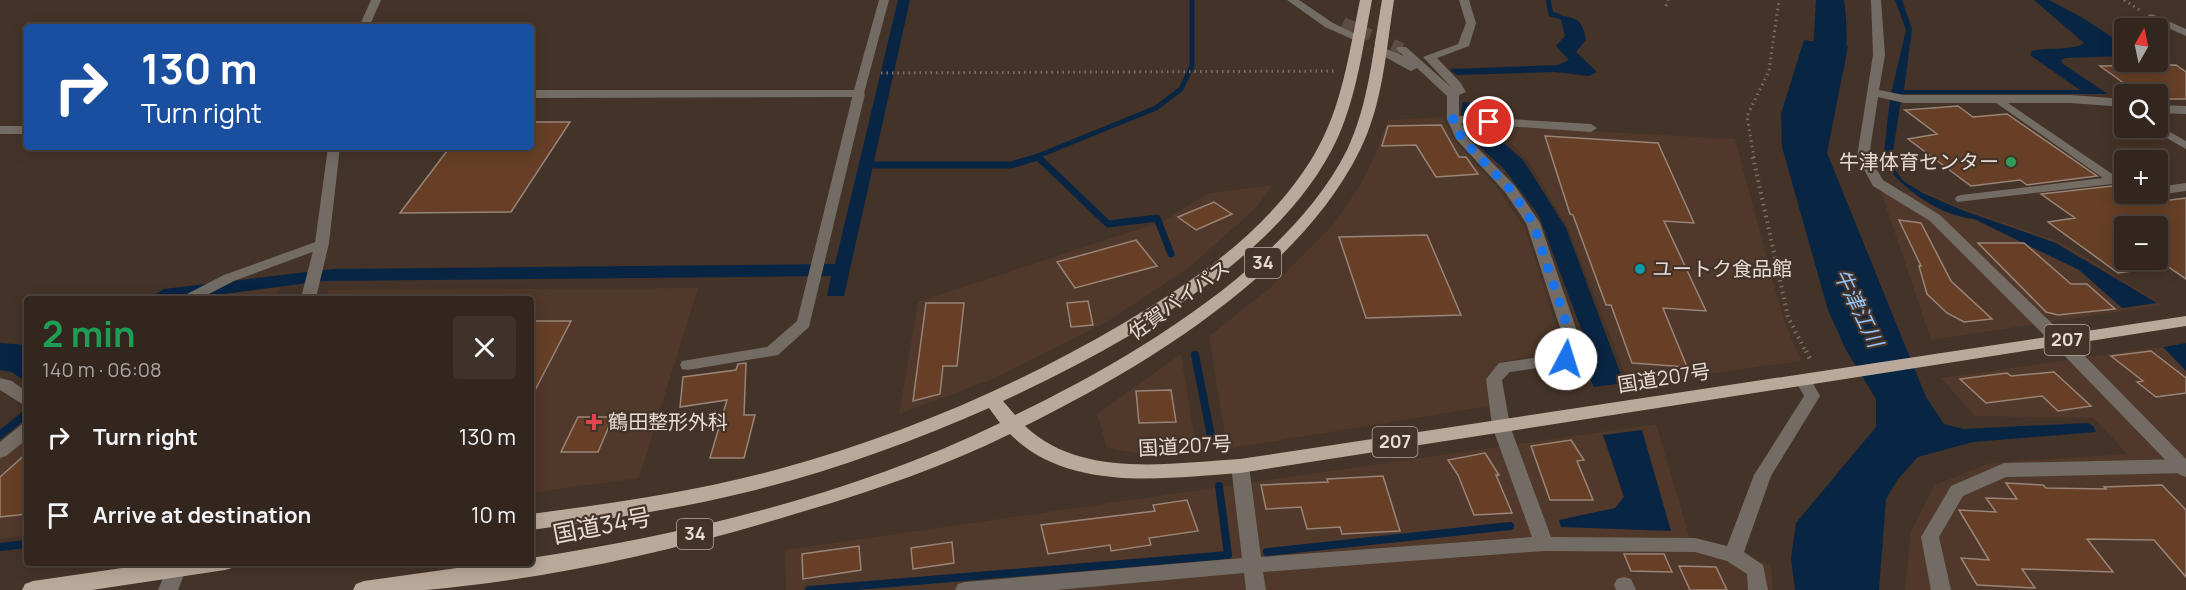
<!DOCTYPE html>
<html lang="en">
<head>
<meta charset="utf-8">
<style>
	:root { --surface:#33261e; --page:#3e322b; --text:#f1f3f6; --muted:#a9a5a4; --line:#4e433c }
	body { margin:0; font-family:Manrope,"Noto Sans JP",sans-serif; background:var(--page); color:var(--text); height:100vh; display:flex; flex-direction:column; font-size:22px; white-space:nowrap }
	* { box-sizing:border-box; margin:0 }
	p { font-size:20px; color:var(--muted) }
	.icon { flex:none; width:33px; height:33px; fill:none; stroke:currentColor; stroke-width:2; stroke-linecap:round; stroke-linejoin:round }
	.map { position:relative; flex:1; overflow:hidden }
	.panel { position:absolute; left:24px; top:296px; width:510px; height:270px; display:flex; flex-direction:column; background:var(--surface); border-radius:6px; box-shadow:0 3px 15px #0003,0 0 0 2px var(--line) }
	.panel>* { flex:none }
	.top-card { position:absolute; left:24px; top:24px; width:510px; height:126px; border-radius:6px; box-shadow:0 3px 15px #0003,0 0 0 2px var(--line); background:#1a4fa0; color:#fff; overflow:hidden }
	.needle { width:39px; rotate:9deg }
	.controls { position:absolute; left:2114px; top:18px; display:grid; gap:12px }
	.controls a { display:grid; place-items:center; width:54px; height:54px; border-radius:6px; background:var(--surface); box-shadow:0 3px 15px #0003,0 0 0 2px var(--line); font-size:30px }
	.pin { position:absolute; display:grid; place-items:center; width:51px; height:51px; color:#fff; margin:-26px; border:3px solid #fff; border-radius:50%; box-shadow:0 2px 6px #0007 }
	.me { position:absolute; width:66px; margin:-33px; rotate:5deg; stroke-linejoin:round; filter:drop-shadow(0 0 4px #0008) }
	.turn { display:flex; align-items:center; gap:21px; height:126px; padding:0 18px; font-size:27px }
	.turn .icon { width:78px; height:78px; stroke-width:2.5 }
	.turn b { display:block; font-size:42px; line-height:51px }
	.round { display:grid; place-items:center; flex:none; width:63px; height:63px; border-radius:6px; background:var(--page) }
	.overview { display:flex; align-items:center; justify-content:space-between; height:102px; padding:0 18px }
	h1 { font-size:36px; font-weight:700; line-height:45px; color:#1e9e55 }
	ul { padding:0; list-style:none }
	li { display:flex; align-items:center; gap:18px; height:78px; padding:0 18px }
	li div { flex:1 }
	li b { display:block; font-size:22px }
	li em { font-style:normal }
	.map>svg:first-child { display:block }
	.built { fill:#50382a }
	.water { fill:#092544 }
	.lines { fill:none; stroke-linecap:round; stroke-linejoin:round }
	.stream-far2 { stroke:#092544; stroke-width:5 }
	.stream-far1 { stroke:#092544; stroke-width:7 }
	.stream { stroke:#092544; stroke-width:8 }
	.river { fill:#092544; fill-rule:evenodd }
	.building { fill:#663f26; stroke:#998478; stroke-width:1.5; fill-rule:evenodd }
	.minor-tunnel { stroke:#5c4c42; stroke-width:12; stroke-dasharray:12 6; stroke-linecap:butt }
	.path-far2 { stroke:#7d6e64; stroke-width:3; stroke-dasharray:1.5 4; stroke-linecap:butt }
	.path-far1 { stroke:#7d6e64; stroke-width:4; stroke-dasharray:1.5 4.5; stroke-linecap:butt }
	.path { stroke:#7d6e64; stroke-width:4.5; stroke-dasharray:1.5 5; stroke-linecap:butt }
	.service { fill:#736c65; fill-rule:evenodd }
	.minor { fill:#736c65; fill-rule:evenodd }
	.tertiary { fill:#736c65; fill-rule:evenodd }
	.trunk { fill:#baa89a; fill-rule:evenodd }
	.route { stroke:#1a73e8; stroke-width:10; stroke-dasharray:0 18 }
	.leisure-dot { fill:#2e9e5b; stroke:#443328; stroke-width:2 }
	.culture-dot { fill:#0f9aa8; stroke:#443328; stroke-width:2 }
	.health-dot { fill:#e0444e; stroke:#443328; stroke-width:2 }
	.labels { text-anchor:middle; stroke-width:4.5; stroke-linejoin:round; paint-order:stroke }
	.shield { fill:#443328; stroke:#b6a9a1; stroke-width:1.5 }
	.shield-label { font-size:18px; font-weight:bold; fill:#e7dcd5 }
	.poi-label { font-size:20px; fill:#e7dcd5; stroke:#443328; text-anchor:start }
	.street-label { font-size:20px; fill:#e7dcd5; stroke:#443328 }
	.water-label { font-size:21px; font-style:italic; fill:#94c4fe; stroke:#443328 }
	.near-street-label { font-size:24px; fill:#e7dcd5; stroke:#443328 }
</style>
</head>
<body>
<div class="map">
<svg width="2186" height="590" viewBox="0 0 2186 590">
	<rect width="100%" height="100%" fill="#443328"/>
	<path class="built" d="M1443,117L1456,142L1496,186L1525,228L1561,342L1548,353L1502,362L1486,376L1489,406L1227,449L1209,336L1271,287L1333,225L1360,185L1374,157L1388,120Z
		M1494,126L1735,139L1782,315L1801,361L1629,385L1568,228L1528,161Z
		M1273,185L1256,208L1187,269L1108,321L993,379L899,414L918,302L1163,221L1209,193Z
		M1881,192H1925L1961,208L2060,242L2163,305L1931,340Z
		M281,287L275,298H193Z
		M698,288L639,478L531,493V298H326L329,290Z
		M2186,343V590H1905L1911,531L1935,485L1990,463L2127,454L2094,418L1975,416L1941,378Z
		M1181,354L1196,448L1140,454L1107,448L1097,414Z
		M27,419V536L0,539V442Z
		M1656,424L1690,539L1771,565L1773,590H786L785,550Z"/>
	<path class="water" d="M898,0H910L844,296H827L831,276L324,281L193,298H149L164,289L333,269L835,264Z
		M1895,0H1902L1912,29L1904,90H2080L2030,55L2032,51C2046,47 2075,51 2084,43L2034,0H2049L2083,18L2124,45V56L2066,58L2061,60L2063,64L2108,94H1902L1891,164L1903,181L1923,193L1962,210L2056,243L2157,303L2122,308L2079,270L1974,219C1938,215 1904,190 1883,162L1890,98L1906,30Z
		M1551,14C1573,18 1582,15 1586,40L1576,52L1597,72L1589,76L1555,72L1457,75L1452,72L1451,69L1558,65L1569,60L1556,46L1565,36L1561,20Z
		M1804,40L1848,46L1827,153L1926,397L1944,424L1964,429L2088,423L2093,426L2096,432L1973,442L1918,457L1898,479L1886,499L1879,590H1795L1791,558L1796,523L1876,427V399L1846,350L1828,310L1782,147L1781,114Z
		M1463,102L1472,103L1490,131L1523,160L1566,228L1624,383L1594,387L1579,355L1586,342L1539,216L1504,169L1469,137L1461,112Z
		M0,343L27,345V382L11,372L0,370Z
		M2186,343V371L2163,347Z
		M1642,430L1671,531L1561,527L1559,520L1615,508L1624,497L1603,435Z"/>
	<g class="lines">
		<path class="stream-far2" d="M1548,0L1551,14L1558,16
			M1033,158L1156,108L1181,89L1192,66V0"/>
		<path class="stream-far1" d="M1038,157L1108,224L1157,218L1171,254
			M872,165H1011L1038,157"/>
		<path class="stream" d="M1195,355L1212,441
			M0,435L27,413
			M0,547L27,544
			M1267,552L1510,526
			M809,590L1228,555L1219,486"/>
		<path class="river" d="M1816,0H1844C1847,20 1848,48 1844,68C1841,80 1832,92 1825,102L1814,105L1803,102L1798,95L1812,68Z"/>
	</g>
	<path class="building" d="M2176,65L2186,72V99H2166L2158,93L2139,94L2100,66Z
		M1958,106L1973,117L2007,114L2097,176L2027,185L2020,180L1971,186L1908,139L1937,134L1905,110Z
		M531,122H570L511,212L400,213L450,147H531Z
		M1441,125L1459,157H1466L1478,174L1436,177L1416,145L1382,146L1388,126Z
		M1545,136L1658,143L1694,223L1664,221L1706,311L1663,308L1687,367L1632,363L1611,305H1606L1573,215L1570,214Z
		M2112,186L2139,204L2186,198V279L2167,266L2118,273L2048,222L2075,218L2041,194ZM2124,226H2157V260H2124Z
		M1214,202L1232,214L1196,230L1178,217Z
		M1899,220L1921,223L1951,281L1992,319L1964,322L1947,313L1927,294L1919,266H1921Z
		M1427,235L1461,315L1366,318L1339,237Z
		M1136,240L1157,266L1075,288L1057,262Z
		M1978,243H2024L2071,284H2087L2115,309L2058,315L2046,312Z
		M1088,301L1093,325L1071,327L1067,303Z
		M926,303H964L957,366H943L940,394L913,401Z
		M531,321H571L531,398Z
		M2151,351L2186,378V393L2156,397L2137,382L2143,381L2111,356Z
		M746,363L744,415H755L744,458H710L727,400L680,407L683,377L736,370L738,364Z
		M2054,372L2091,406L2058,411L2042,396L1986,403L1960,379L2007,373L2011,376Z
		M1171,390L1176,422L1139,423L1136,391Z
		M578,417H613L598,452H561Z
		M1571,440L1584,460L1577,461L1593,500H1550L1531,446Z
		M27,453V514L0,517V477Z
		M1485,453L1499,475H1496L1512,513L1474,515L1458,475L1448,460Z
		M1383,476L1400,531L1342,534L1340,527L1307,529L1301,507L1266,509L1261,485L1328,482L1327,479Z
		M2006,483L2043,485L2046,488L2106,489L2104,487L2162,485L2186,510V577L2154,540L2087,539L2113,572L2022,569L2035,588L1977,585L1961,558L1989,560L1959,510L1996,512L1986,498L2017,499Z
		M1187,500L1198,531L1149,538L1151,545L1111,551L1110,545L1048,554L1041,525L1155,511L1153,505Z
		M952,542L954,563L913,569L911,548Z
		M859,546L861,570L803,579L802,554Z
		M1624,554H1664L1672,572L1631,571Z
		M1679,566L1716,567L1727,590H1690Z"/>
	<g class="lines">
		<path class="minor-tunnel" d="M1343,23L1402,49"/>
		<path class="path-far2" d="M2124,0L2141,11
			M1666,6L1668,0
			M881,73L1335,71
			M1754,158L1747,116L1769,71L1779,0"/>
		<path class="path-far1" d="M1753,157L1788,317L1806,352"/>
		<path class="path" d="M1806,351L1811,361"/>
		<path class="service" d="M1996,95L2124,182V191L2112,184L1957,202L1955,199L1957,196L1961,195L2103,178L1992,100V96Z
			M2157,125L2186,141V149L2149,128H2157Z
			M2186,183V191L2157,195L2153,194H2157V187Z
			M2128,194H2148L2142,198L2130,197Z"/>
		<path class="minor" d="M1287,0H1299L1333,23L1364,38L1358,41L1354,40L1325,27Z
			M1459,0H1469L1476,23L1469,46L1437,58L1460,82L1466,92L1459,95V116L1591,124L1597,128L1591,132L1461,123L1468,138L1515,186L1540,223L1581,343L1572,363L1510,372L1502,380L1510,426L1551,537L1695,538L1727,546L1754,475L1804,396L1795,380L1797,376H1809L1820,396L1771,476L1744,552L1763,565L1768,590H1748L1747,574L1727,561L1695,552L1544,551L1263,572L1266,590H1246L1244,573L1056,590H955L958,584L965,582L1242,558L1231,466L1234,461L1240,459L1246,461L1249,466L1261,557L1532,537L1492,426L1486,379L1499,363L1560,354L1565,343L1526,223L1505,192L1456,139L1447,119V96L1417,68L1411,71C1406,69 1378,53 1373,49L1379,46L1404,56L1396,49L1398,47H1406L1452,88L1423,57L1458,44L1466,23Z
			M1871,0H1881L1885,55L1879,90L1904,95H2071L2124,99V107L2071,103H1904L1878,97L1869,157L1883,180L1940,215L2066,337L2068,341L2066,345H2054L1930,221L1873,186L1857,157L1873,55Z
			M2152,14L2186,29V36L2148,19V15Z
			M859,90L865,94L809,327L778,355L688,370L682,369L680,365L682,361L688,360L767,347L797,321L853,94Z
			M2157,105L2186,106V114L2157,113Z
			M0,126H27V134H0Z
			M321,240L326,241L328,244L326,247L234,281L201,298H182L185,295L224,275Z
			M0,378L12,381L27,392V407L0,390Z
			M27,423V439L6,456L0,458V442L21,425Z
			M2186,459V473L2006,477L1963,496L1939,537L1951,590H1931L1921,537L1951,486L2004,463Z
			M1624,577L1631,579L1636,590H1616L1614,585L1617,579Z"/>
		<path class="tertiary" d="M371,0H381L369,27H359Z
			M879,0H889L863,97L531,98V90H854Z
			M328,147H340L329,243L316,298H301L315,243Z
			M2060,336L2066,337L2186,459V477L2180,475L2054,345L2052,341L2054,337Z
			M170,562H189L178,590H158Z"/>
		<path class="trunk" d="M1360,0H1372C1363,46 1357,94 1338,137C1283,259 1119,347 1003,401L1015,415C1129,360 1288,267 1347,150C1369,104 1373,50 1382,0H1394C1386,50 1383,104 1360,150C1300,273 1144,367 1025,426C1081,479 1170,463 1240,459L2186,316V326L1240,473C1165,478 1069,493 1010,434C943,467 870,492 798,513C678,550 551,579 426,590C402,590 377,590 353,590L356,584L364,581L500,562H531V558C686,535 859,492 1000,423L989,408C909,443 827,473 743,493C673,510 602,520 531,530V514C614,503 698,491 779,469C899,436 1015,387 1122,324C1195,281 1270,229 1314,155C1342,108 1349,53 1360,0Z
			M163,562H235L232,568L225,570L92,590H22L25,584L33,581Z"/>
	</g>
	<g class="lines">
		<path class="route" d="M1489,122L1453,119L1462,139L1510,189L1533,223L1573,343L1566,359"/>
	</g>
	<circle class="leisure-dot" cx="2011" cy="162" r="6"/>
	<circle class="culture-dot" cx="1640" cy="269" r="6"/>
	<path class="health-dot" d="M591 413h6v6h6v6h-6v6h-6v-6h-6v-6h6z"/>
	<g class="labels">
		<g class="shield">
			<rect x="1245" y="248" width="36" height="30" rx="4.5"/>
			<rect x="2044.5" y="325" width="45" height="30" rx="4.5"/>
			<rect x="1372.5" y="427" width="45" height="30" rx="4.5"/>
			<rect x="677" y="519" width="36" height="30" rx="4.5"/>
		</g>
		<g class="shield-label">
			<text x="1263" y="269">34</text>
			<text x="2067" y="346">207</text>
			<text x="1395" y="448">207</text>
			<text x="695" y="540">34</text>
		</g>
		<g class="poi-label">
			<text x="1999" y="169" text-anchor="end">牛津体育センター</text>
			<text x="1652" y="276">ユートク食品館</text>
			<text x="608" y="429">鶴田整形外科</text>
		</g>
		<g class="street-label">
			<text transform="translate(1179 300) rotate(-36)" y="7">佐賀バイパス</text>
			<text transform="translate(1664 378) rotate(-9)" y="7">国道207号</text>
			<text transform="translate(1185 446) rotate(-3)" y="7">国道207号</text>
		</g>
		<g class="water-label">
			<text transform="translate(1858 308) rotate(64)" y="7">牛津江川</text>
		</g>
		<g class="near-street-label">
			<text transform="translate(602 526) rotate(-11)" y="8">国道34号</text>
		</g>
	</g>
</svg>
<div class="controls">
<a><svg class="needle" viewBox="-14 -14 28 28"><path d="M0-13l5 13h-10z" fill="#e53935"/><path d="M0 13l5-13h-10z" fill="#a9a5a4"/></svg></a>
<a><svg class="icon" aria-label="search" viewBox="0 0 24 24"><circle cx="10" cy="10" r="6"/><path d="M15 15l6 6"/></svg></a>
<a>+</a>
<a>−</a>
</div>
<div class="pin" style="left:1489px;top:122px;background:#d93025"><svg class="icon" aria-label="arrive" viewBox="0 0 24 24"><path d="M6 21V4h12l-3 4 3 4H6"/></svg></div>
<svg class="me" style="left:1566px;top:359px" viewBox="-20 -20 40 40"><circle r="19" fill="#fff"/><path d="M0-13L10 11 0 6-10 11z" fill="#1a73e8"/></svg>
<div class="top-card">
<div class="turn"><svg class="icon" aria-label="right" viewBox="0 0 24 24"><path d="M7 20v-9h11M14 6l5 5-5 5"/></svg><div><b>130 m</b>Turn right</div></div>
</div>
<section class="panel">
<div class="overview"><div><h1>2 min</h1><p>140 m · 06:08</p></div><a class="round"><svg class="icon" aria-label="close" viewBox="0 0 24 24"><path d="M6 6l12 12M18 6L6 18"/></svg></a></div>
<ul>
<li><svg class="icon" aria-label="right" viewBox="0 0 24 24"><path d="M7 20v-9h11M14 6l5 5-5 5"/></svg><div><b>Turn right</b></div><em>130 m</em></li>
<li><svg class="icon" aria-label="arrive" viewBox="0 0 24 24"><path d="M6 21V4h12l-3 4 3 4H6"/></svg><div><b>Arrive at destination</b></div><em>10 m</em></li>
</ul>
</section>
</div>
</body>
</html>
